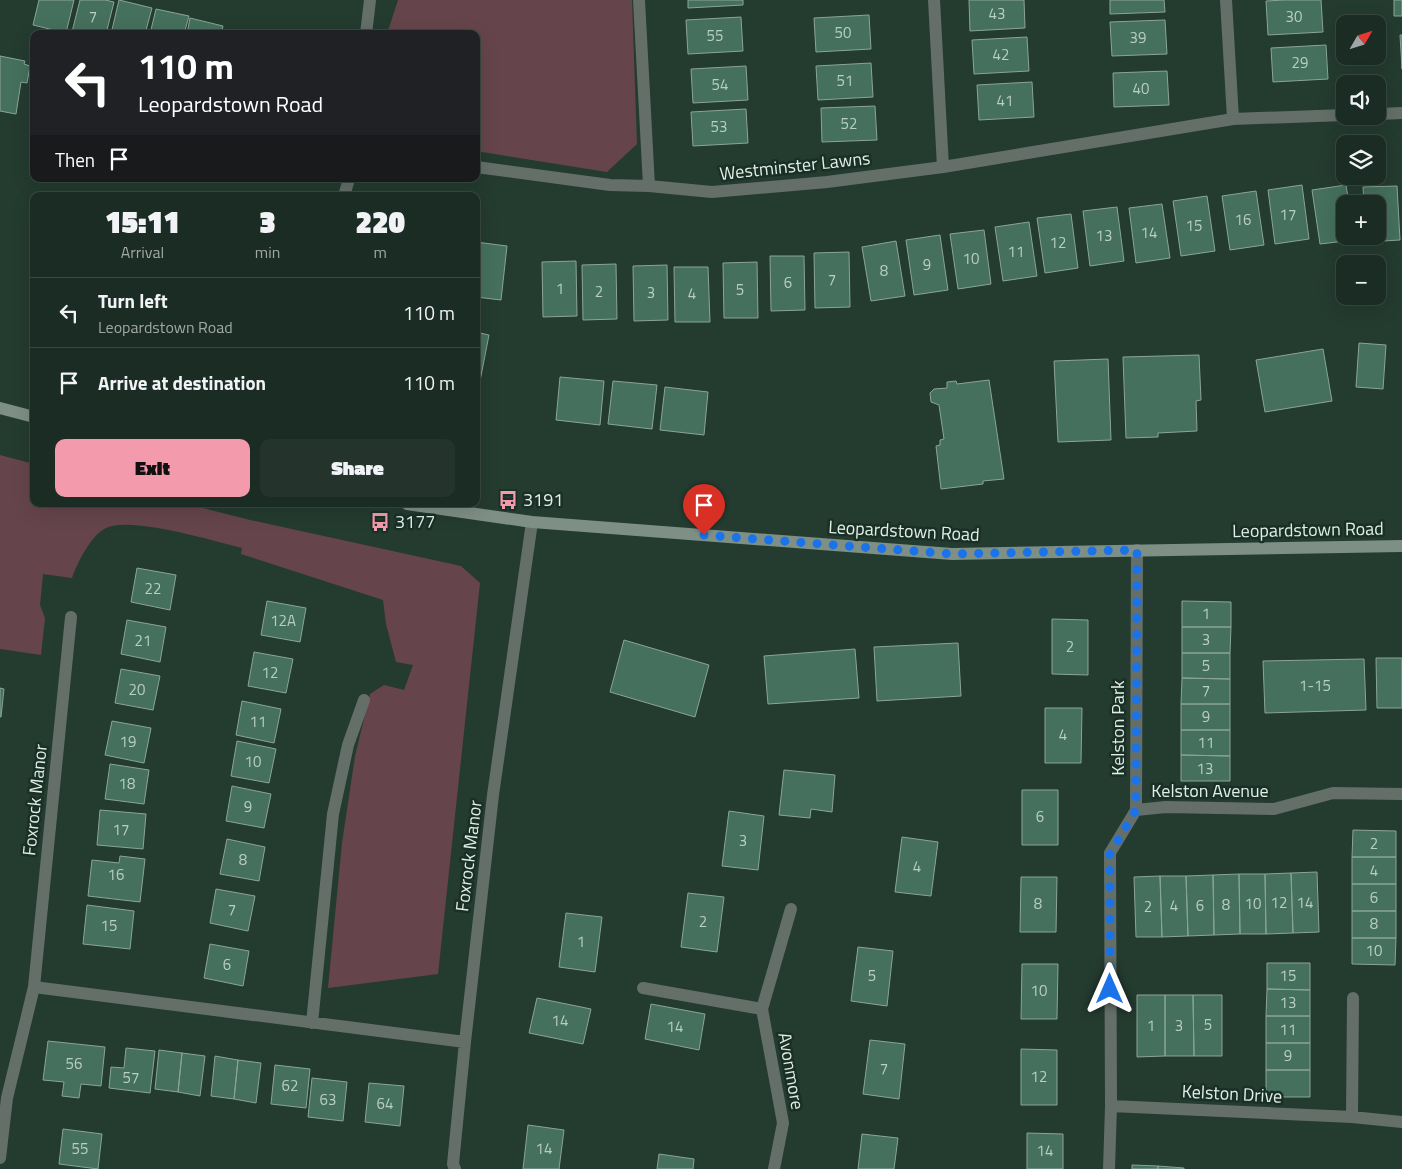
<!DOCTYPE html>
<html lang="en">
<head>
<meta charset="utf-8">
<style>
	:root { --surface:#1b2c24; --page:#24342c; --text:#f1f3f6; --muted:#a0a7a6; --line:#394841; --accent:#f39aac }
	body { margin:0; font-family:"Titillium Web",sans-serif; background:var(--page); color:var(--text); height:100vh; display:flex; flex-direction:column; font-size:19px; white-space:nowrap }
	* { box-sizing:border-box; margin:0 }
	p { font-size:16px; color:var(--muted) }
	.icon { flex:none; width:28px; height:28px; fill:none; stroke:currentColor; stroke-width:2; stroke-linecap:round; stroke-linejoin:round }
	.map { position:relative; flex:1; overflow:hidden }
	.sheet { position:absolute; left:30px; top:192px; width:450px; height:315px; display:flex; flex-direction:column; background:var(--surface); border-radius:10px; box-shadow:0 5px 20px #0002,0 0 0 1px var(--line) }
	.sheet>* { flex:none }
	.top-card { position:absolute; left:30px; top:30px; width:450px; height:152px; border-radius:10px; box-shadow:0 5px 20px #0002,0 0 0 1px var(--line); background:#202124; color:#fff; overflow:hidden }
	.needle { width:32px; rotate:51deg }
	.controls { position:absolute; left:1336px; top:15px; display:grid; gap:10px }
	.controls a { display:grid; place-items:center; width:50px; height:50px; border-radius:10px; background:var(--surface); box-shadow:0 5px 20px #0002,0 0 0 1px var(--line); font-size:25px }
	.pin { position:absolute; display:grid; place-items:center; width:42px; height:42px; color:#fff; margin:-51px -21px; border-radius:50% 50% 50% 0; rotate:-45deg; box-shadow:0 0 5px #0007 }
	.pin .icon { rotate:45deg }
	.me { position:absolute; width:55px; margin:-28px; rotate:0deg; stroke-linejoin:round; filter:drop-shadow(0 0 4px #0008) }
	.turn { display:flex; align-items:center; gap:18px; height:105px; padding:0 25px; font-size:22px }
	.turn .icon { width:65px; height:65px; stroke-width:2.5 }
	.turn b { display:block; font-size:35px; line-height:42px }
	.then { display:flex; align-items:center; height:48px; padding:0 25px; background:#0003; gap:10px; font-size:19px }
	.eta { display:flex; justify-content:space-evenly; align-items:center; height:85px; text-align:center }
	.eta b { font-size:30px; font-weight:800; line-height:35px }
	.button { display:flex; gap:10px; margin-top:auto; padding:10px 25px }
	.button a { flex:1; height:58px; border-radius:10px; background:var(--accent); color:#111; font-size:20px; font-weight:800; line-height:58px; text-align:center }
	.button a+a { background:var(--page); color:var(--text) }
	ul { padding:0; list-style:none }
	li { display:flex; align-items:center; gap:15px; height:70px; padding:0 25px; border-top:1px solid var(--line) }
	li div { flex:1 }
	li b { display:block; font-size:19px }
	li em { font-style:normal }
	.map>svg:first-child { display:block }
	.green { fill:#65454b }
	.building { fill:#45705d; stroke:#8ba598 }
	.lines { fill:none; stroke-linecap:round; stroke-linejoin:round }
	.minor { stroke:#646f69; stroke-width:12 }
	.secondary { stroke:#7e8f86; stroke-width:12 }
	.route { stroke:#1a73e8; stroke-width:9; stroke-dasharray:0 16.2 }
	.labels { text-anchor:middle; stroke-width:5; stroke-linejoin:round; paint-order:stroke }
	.number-label { font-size:15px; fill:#b9cec4 }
	.street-label { font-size:18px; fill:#e0eee7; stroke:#1a3026 }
	.poi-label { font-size:18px; fill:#e0eee7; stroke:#1a3026; text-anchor:start }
</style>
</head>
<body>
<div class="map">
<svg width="1402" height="1169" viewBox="0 0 1402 1169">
	<rect width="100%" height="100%" fill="#243b30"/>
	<path class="green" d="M398,0H632L637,144L607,172L476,151V34H387Z
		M0,455L34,464V504H187L250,520L461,566L480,583L438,974L328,988L342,843L355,756L370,694L384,685L404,690L413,665L396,662L386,624L383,600L241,554L242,548C213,541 131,516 106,528C92,534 77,563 72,578L43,574L40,605L45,618L41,655L0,649Z"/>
	<path class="building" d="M39,0H74L66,33L33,25Z
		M80,0H105L114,2L106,34L72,32Z
		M119,0L152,8L145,34H111Z
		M688,0H743V5L688,8Z
		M969,0H1024L1025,28L970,31Z
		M1110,0H1164L1165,12L1110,14Z
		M1285,0H1321L1323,32L1268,35L1266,1Z
		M1394,0H1402V16H1394Z
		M156,9L189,16L184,34H150Z
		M869,15L871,49L816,52L814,18Z
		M741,17L743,51L688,54L686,20Z
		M190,18L223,26L221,34H187Z
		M1165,20L1167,54L1112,56L1110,22Z
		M1400,35H1402V69Z
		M1027,37L1029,71L974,74L972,40Z
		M1326,45L1328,79L1273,82L1271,48Z
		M0,56L25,61L24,64L30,66L27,83L21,82L16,114L0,111Z
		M871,63L873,97L818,100L816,66Z
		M746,66L748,100L693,103L691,69Z
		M1167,71L1169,105L1114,107L1113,73Z
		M1032,82L1034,117L979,120L977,85Z
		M875,106L877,140L822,142L821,108Z
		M746,109L748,143L693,146L691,112Z
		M1302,185L1309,239L1275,244L1268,190Z
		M1346,185L1349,204H1345V236H1353L1354,240L1320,244L1312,190Z
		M1397,186L1400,240L1366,242V236H1378V204H1364L1363,187Z
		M1256,191L1264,245L1230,250L1222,196Z
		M1207,196L1215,251L1181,256L1173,201Z
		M1162,204L1170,258L1136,263L1129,208Z
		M1117,207L1124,261L1090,266L1083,211Z
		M1071,214L1078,268L1045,273L1037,218Z
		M1029,222L1037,276L1003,281L995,227Z
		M984,230L991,284L958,289L950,234Z
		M940,235L948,290L914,295L906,240Z
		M896,241L905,296L871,301L862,247Z
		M476,242L507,246L501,300L476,297Z
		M849,252L850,307L815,308L814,253Z
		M770,256H804L805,310L771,311Z
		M576,261L577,316L543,317L542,262Z
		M757,262L758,318H724L723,263Z
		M616,264L617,319L583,320L582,265Z
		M667,265L668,320L634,321L633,266Z
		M674,267H708L710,322H675Z
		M476,332L489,335L480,381L476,380Z
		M1359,343L1386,345L1383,389L1356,387Z
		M1323,349L1332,401L1265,412L1256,360Z
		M1199,355L1201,400L1196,401L1197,431L1158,433V437L1126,438L1123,357Z
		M1108,359L1111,440L1058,442L1054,361Z
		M560,377L604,381L600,425L556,420Z
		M989,380L1004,479L983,481V484L941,489L936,446L940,445V440L944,439L939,405L931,402L930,393L934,389L947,388V382L956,381L957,384Z
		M613,381L657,385L652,429L608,424Z
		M665,387L708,392L704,435L660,430Z
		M137,568L176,575L170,610L131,602Z
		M267,601L306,608L300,642L261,635Z
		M1182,601L1231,602V627H1182Z
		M1052,619L1088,620V675L1052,674Z
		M127,620L166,627L160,662L121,654Z
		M1182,627H1231L1230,653H1182Z
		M624,640L709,665L695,717L610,692Z
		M958,643L961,696L877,701L874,647Z
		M855,649L859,698L768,704L764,656Z
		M254,652L293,659L286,693L248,686Z
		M1182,653H1230V679L1182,678Z
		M1376,658H1402V708H1377Z
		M1364,659L1366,710L1265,713L1263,661Z
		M121,669L160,676L153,710L115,703Z
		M1182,678L1230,679V704H1181Z
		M0,688L4,689L1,717H0Z
		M242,701L281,709L274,743L236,735Z
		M1181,704H1230V730H1181Z
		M1045,708H1082L1081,763H1045Z
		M112,721L151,728L144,763L105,755Z
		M1181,730H1230V756L1181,755Z
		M237,741L276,749L269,783L231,776Z
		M1181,755L1230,756V781H1181Z
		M110,764L149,770L144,804L105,799Z
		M784,770L835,775L832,812L811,809L810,818L779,815Z
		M232,786L271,794L264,828L226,821Z
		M1022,790H1058V845H1022Z
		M100,810L146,814L143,849L97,845Z
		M729,811L764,816L758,870L722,866Z
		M1353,830L1396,831V857H1352Z
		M902,837L938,842L931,896L895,892Z
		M227,839L265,847L259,881L220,874Z
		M120,856L145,859L140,902L88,896L92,860L119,863Z
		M1352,857H1396V884H1352Z
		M1317,872L1319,932L1293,933L1291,873Z
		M1291,873L1293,933L1266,934L1265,874Z
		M1239,874H1265L1266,934H1240Z
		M1239,874L1240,934L1214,935L1213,875Z
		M1213,875L1214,935L1188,936L1186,876Z
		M1160,876L1162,937H1136L1134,877Z
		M1160,876H1186L1188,936L1162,937Z
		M1021,877H1057L1056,932H1020Z
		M1352,884H1396V911H1352Z
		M216,889L255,896L248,931L210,923Z
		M688,893L724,897L717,952L681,947Z
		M87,905L134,911L130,949L83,944Z
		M1352,911H1396V938H1352Z
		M566,913L602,917L595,972L559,967Z
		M1352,938H1396L1395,965L1352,964Z
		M210,944L249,951L243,986L204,978Z
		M858,947L893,951L887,1006L851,1001Z
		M1267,963H1310V990L1267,989Z
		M1022,964H1058L1057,1019H1021Z
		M1267,989L1310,990V1016H1266Z
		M1137,995H1165V1056L1137,1057Z
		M1165,995H1193L1194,1056H1165Z
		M1193,995H1222V1056H1194Z
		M537,998L591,1009L583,1044L529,1033Z
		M651,1004L705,1014L699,1050L645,1039Z
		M1266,1016H1310V1043H1266Z
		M870,1040L905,1044L899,1099L863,1094Z
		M48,1041L105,1047L101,1086L81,1084L79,1098L62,1096L64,1082L43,1080Z
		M1266,1043H1310V1070H1266Z
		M126,1048L155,1051L150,1093L109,1088L111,1067L124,1068Z
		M1021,1049L1057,1050V1105H1021Z
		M159,1050L182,1053L178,1092L155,1089Z
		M182,1053L205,1056L200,1096L178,1092Z
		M215,1056L238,1060L234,1099L211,1096Z
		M238,1060L261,1063L256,1103L234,1099Z
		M275,1065L310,1069L306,1108L271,1104Z
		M1266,1070H1310V1097H1266Z
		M312,1078L347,1082L343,1121L308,1117Z
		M369,1083L404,1086L400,1126L365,1122Z
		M528,1125L564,1130L559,1169H523Z
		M63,1129L102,1134L98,1169L59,1164Z
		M1027,1133L1063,1134V1169H1027Z
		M862,1134L898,1138L894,1169H858Z
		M659,1154L694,1159L693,1169H657Z
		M1132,1165L1158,1166V1169H1132Z
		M1158,1166L1184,1168V1169H1158Z"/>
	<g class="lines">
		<path class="minor" d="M639,0L649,186
			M934,0L943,167
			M1226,0L1233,119
			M366,34L370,0
			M1378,114L1402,113
			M476,167L610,185L649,186L712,192L827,182L943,167L1233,119L1345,115
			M344,196L349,179
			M1136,810L1166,807L1274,809L1333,793L1402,794
			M34,987L465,1042
			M643,988L762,1009
			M312,1023L333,814L348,745L364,700
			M1111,1106L1352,1117L1402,1122
			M1352,1117L1353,998
			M0,1158L7,1098L34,987L71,617
			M455,1169L453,1164L465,1042L493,795L532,522
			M774,1169L783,1123L762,1009L791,909
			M1109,1169L1111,1106L1110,853L1136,810L1137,550"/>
		<path class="secondary" d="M0,408L34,417
			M407,504L532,522L952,554L1402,546"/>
	</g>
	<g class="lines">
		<path class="route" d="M704,535L952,554L1137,550L1136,810L1110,854V989"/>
	</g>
	<defs>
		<g id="bus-bare" transform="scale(1.5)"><path d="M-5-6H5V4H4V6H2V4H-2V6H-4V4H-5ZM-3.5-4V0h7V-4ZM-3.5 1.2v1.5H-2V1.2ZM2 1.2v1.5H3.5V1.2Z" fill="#f39aac" stroke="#1a3026" stroke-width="2.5" paint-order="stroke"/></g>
	</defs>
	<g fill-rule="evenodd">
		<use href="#bus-bare" x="508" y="500"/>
		<use href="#bus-bare" x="380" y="522"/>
	</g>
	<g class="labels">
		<g class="number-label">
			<text x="997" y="19">43</text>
			<text x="93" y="22">7</text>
			<text x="1294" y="22">30</text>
			<text x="843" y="38">50</text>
			<text x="715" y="41">55</text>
			<text x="1138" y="43">39</text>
			<text x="1001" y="60">42</text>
			<text x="1300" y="68">29</text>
			<text x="845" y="86">51</text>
			<text x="720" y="90">54</text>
			<text x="1141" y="94">40</text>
			<text x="1005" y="106">41</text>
			<text x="849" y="129">52</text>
			<text x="719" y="132">53</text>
			<text x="1288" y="220">17</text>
			<text x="1243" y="225">16</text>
			<text x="1194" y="231">15</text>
			<text x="1149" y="238">14</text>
			<text x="1104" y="241">13</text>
			<text x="1058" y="248">12</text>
			<text x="1016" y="257">11</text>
			<text x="971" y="264">10</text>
			<text x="927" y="270">9</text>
			<text x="884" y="276">8</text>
			<text x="832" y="285">7</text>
			<text x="788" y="288">6</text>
			<text x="560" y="294">1</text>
			<text x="740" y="295">5</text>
			<text x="599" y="297">2</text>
			<text x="651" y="298">3</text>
			<text x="692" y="299">4</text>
			<text x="153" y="594">22</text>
			<text x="1206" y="619">1</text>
			<text x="283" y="626">12A</text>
			<text x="1206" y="645">3</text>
			<text x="143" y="646">21</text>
			<text x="1070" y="652">2</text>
			<text x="1206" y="671">5</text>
			<text x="270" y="678">12</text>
			<text x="1315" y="691">1-15</text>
			<text x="137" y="695">20</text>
			<text x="1206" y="696">7</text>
			<text x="1206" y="722">9</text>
			<text x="258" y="727">11</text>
			<text x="1063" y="740">4</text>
			<text x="128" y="747">19</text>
			<text x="1206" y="748">11</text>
			<text x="253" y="767">10</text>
			<text x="1205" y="774">13</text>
			<text x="127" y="789">18</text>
			<text x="248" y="812">9</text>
			<text x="1040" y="822">6</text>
			<text x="121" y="835">17</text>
			<text x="743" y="846">3</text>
			<text x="1374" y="849">2</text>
			<text x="243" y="865">8</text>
			<text x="917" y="872">4</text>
			<text x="1374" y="876">4</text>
			<text x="116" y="880">16</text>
			<text x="1374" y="903">6</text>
			<text x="1279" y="908">12</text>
			<text x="1305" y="908">14</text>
			<text x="1038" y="909">8</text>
			<text x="1253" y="909">10</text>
			<text x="1226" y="910">8</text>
			<text x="1174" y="911">4</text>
			<text x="1200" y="911">6</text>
			<text x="1148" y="912">2</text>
			<text x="232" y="915">7</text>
			<text x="703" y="927">2</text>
			<text x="1374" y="929">8</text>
			<text x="109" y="931">15</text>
			<text x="581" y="947">1</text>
			<text x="1374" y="956">10</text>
			<text x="227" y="970">6</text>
			<text x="872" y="981">5</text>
			<text x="1288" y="981">15</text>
			<text x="1039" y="996">10</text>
			<text x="1288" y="1008">13</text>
			<text x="560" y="1026">14</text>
			<text x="1208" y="1030">5</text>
			<text x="1151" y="1031">1</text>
			<text x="1179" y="1031">3</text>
			<text x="675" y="1032">14</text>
			<text x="1288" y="1035">11</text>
			<text x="1288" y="1061">9</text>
			<text x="74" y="1069">56</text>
			<text x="884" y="1074">7</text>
			<text x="1039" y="1082">12</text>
			<text x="131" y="1083">57</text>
			<text x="290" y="1091">62</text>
			<text x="328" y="1105">63</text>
			<text x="385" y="1109">64</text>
			<text x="80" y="1154">55</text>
			<text x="544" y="1154">14</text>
			<text x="1045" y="1156">14</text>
		</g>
		<g class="street-label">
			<text transform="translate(795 166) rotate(-6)" y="6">Westminster Lawns</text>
			<text transform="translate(1308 530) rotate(-1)" y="6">Leopardstown Road</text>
			<text transform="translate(904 531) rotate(3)" y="6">Leopardstown Road</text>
			<text transform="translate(1118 728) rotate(-90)" y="6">Kelston Park</text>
			<text x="1210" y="797">Kelston Avenue</text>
			<text transform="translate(35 800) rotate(-84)" y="6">Foxrock Manor</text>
			<text transform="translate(469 856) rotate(-83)" y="6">Foxrock Manor</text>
			<text transform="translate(791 1071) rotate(80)" y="6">Avonmore</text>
			<text transform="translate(1232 1094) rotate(3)" y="6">Kelston Drive</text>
		</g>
		<g class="poi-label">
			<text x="523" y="506">3191</text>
			<text x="395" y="528">3177</text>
		</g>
	</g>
</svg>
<div class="controls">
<a><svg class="needle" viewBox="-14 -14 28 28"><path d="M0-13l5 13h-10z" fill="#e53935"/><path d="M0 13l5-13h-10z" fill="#a0a7a6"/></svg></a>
<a><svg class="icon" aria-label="sound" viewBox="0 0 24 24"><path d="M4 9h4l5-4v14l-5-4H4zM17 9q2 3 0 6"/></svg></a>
<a><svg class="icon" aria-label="layers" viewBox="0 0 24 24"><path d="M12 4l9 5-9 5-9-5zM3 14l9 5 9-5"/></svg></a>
<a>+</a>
<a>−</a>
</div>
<div class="pin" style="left:704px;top:535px;background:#d93025"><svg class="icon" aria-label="arrive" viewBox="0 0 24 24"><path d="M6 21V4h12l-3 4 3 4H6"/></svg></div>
<svg class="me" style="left:1110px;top:989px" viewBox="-20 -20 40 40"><path d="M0-17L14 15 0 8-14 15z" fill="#1a73e8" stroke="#fff" stroke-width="4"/></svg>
<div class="top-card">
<div class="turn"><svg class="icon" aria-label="left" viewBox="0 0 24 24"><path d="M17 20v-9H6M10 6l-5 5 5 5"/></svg><div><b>110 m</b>Leopardstown Road</div></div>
<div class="then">Then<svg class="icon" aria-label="arrive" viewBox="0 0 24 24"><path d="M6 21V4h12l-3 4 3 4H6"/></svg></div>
</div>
<section class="sheet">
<div class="eta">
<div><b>15:11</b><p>Arrival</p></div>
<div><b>3</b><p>min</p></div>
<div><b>220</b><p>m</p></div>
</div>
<ul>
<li><svg class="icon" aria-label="left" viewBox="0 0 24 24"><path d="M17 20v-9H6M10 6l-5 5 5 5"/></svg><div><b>Turn left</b><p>Leopardstown Road</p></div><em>110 m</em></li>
<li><svg class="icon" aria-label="arrive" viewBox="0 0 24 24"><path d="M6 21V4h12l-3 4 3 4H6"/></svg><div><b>Arrive at destination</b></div><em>110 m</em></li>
</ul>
<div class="button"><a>Exit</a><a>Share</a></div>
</section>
</div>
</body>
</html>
